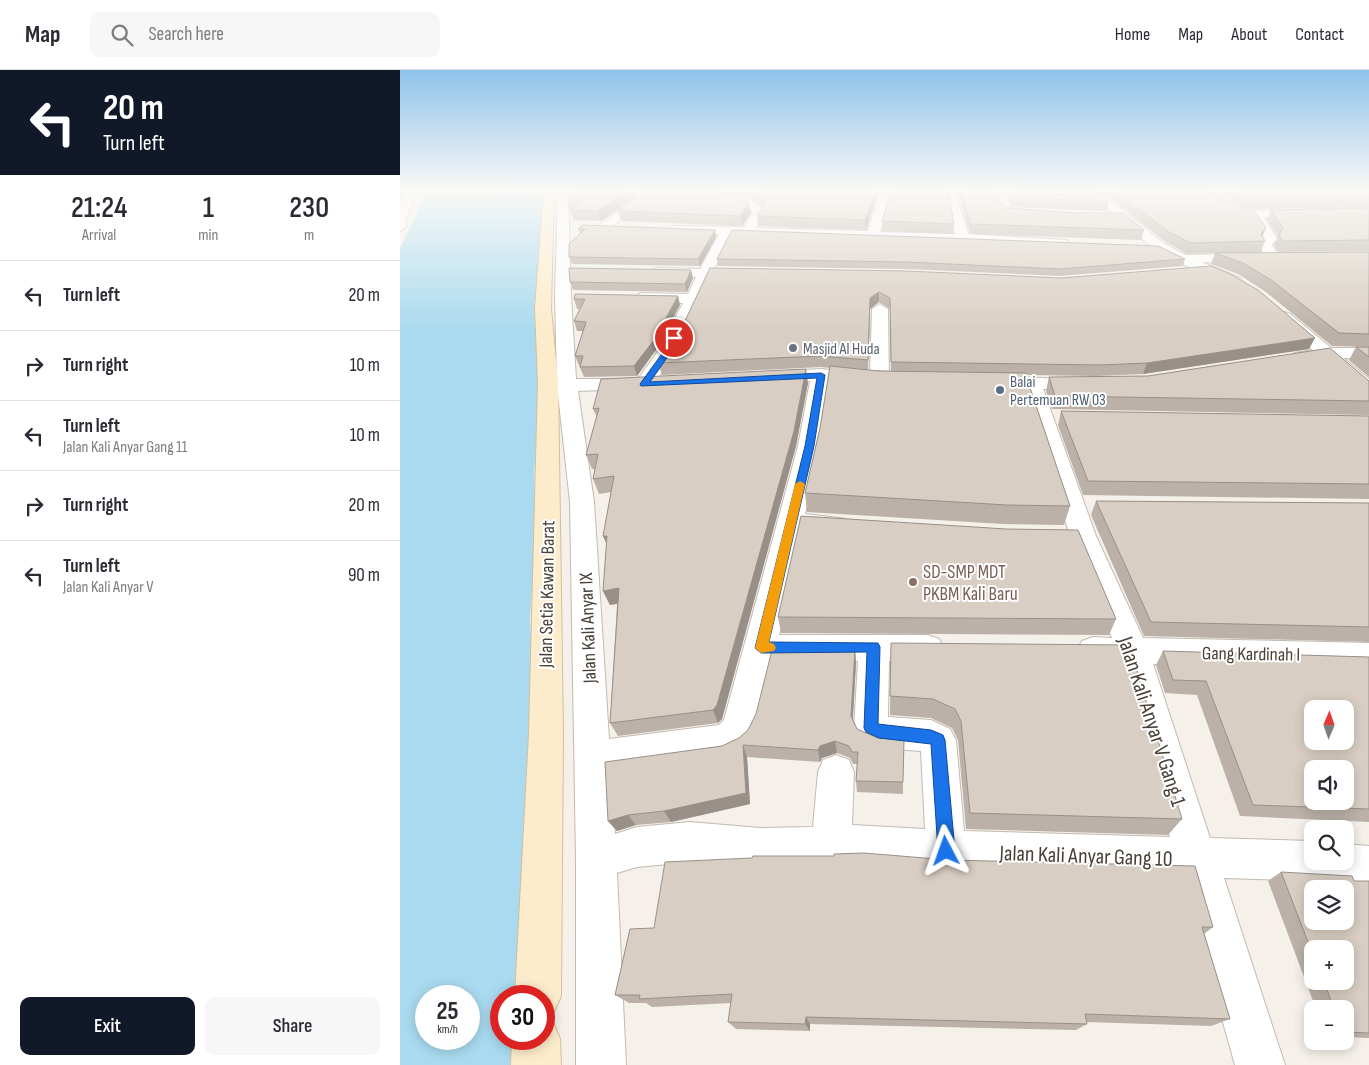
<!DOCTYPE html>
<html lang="en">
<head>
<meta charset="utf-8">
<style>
	:root { --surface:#fff; --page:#f7f7f7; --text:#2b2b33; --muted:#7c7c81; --line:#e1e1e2; --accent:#111827 }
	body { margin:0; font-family:"Sofia Sans Condensed",sans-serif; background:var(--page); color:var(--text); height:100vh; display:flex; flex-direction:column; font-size:19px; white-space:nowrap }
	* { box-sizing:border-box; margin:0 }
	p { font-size:16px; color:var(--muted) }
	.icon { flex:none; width:28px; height:28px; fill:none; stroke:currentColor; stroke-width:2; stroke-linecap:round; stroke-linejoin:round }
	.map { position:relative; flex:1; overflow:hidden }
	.drawer { display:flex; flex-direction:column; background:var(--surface); width:400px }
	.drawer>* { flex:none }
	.top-card { background:#111827; color:#fff; overflow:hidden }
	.needle { width:32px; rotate:2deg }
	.controls { position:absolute; left:904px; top:630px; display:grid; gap:10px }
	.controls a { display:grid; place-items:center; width:50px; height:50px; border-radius:10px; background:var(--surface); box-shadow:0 2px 12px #0003; font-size:25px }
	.speed { position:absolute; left:15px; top:915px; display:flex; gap:10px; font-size:25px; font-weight:700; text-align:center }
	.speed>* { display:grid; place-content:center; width:65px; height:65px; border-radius:50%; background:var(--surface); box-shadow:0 2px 12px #0003; line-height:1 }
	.speed small { font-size:12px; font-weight:400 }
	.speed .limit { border:8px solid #d22; background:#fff; color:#111 }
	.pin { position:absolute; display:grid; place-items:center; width:42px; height:42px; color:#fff; margin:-21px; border:2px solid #fff; border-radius:50%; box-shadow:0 1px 5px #0007 }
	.me { position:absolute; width:55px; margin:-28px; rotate:356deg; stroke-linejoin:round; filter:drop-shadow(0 0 4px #0008) }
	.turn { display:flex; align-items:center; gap:18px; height:105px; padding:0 20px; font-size:22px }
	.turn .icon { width:65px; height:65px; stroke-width:2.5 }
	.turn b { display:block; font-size:35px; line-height:42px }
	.eta { display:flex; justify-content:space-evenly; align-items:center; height:85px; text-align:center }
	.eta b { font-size:30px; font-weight:600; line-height:35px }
	.button { display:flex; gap:10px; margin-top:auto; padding:10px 20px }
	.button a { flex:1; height:58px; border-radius:10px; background:var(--accent); color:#fff; font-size:20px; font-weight:600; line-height:58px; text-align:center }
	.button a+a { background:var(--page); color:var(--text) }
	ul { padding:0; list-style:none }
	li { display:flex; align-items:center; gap:15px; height:70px; padding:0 20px; border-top:1px solid var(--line) }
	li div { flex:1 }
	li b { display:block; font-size:19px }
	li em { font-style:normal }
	header { display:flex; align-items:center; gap:30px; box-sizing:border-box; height:70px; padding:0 25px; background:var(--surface); border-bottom:1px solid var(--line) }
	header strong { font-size:24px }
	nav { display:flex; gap:28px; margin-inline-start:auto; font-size:18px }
	.search { width:350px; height:45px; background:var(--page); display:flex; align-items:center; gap:12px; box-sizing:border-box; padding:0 18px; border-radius:10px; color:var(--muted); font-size:19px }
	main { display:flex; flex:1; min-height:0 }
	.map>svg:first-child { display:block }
	.water { fill:#a9daef; fill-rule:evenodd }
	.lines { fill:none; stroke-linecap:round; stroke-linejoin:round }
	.minor-casing { stroke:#c3bab0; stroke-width:2 }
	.tertiary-casing { stroke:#c3bab0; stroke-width:2 }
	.secondary-casing { stroke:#d3be9b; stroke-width:2 }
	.minor { fill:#fff; fill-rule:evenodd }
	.tertiary { fill:#fff; fill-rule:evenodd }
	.secondary { fill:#fdeccc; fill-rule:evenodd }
	.wall { fill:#bbb1a8; fill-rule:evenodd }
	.shaded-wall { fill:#989088 }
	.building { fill:#d9cec3; stroke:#989088; fill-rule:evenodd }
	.route { fill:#1a73e8; stroke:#114b97 }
	.slow { fill:#f59e0b }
	.worship-dot { fill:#6b7280; stroke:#fff; stroke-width:2 }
	.service-dot { fill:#5c6f8a; stroke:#fff; stroke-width:2 }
	.education-dot { fill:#8d6e63; stroke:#fff; stroke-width:2 }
	.labels { text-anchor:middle; stroke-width:4; stroke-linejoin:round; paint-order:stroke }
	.far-worship-label { font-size:16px; fill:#5b616d; stroke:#fff; text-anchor:start }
	.far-service-label { font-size:16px; fill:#4e5e75; stroke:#fff; text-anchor:start }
	.education-label { font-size:19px; fill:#785e54; stroke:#fff; text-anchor:start }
	.street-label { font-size:19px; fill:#494138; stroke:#fff }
	.near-street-label { font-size:22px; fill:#494138; stroke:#fff }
</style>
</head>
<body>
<header>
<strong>Map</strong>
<div class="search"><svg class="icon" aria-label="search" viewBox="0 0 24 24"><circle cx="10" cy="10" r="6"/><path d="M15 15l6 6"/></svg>Search here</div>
<nav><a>Home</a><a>Map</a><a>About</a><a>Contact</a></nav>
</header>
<main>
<section class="drawer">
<div class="top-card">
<div class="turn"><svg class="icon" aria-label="left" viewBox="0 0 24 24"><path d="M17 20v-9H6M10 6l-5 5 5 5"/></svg><div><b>20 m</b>Turn left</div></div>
</div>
<div class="eta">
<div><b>21:24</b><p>Arrival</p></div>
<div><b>1</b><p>min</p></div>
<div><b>230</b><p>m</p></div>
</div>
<ul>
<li><svg class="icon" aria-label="left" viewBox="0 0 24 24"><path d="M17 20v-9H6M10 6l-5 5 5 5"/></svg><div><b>Turn left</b></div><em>20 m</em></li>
<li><svg class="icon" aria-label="right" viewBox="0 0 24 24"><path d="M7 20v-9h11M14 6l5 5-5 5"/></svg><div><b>Turn right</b></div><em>10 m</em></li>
<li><svg class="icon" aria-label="left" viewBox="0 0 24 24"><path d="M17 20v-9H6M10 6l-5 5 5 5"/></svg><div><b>Turn left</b><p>Jalan Kali Anyar Gang 11</p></div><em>10 m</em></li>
<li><svg class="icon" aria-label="right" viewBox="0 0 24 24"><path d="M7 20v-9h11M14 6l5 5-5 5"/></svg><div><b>Turn right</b></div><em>20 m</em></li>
<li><svg class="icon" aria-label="left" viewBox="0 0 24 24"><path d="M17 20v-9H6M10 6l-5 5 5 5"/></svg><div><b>Turn left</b><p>Jalan Kali Anyar V</p></div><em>90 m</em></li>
</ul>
<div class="button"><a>Exit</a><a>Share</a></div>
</section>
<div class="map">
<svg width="969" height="995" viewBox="0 0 969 995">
	<rect width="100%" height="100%" fill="#f5f1ea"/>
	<path class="water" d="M28,121H146L141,283L134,406L136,462L130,548L135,659L115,926H101V969H112L110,995H0V178ZM26,926H69V969H26Z"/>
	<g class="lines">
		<g class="minor-casing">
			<path id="minor" d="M6,121H17L6,148V157L0,161V135Z
				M158,121H168L171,226L176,309H238L258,281L283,233H241L233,228L241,223L288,224L296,207L256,206L249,202L256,198L300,199L319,164L277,163L271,159L273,156L344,157L353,143C336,123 297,126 273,124L268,121C299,121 344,114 365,143L356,158L468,161L481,121H492L480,162L555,164C553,148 546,138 547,121H557C558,138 565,148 568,164L667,170L669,173L662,177L332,165L314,199L345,200L352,204L345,208H310L276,282L251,318L178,321L194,432L209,669L319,655L324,650L398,376L410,311L371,314L364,312L361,308L364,304L371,302L421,299L470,304L472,239L480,234L488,239L489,311L486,315L479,317L471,313L430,311L420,376L405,444L446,449L450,455L446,461L437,464L402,461L379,565H528L539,569L544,578L539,587L528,591H489L488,647L531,650L550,659L556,670L564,761L770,767L721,593H693L682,589L677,580L682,571L693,567L712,568L670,466L623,318L584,316L581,312L584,308L591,306L692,310L695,314L692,318L643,319L696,466L743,568L969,573V599L753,594L810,768L912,771V791H945V774L969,776V816L891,810L824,808L885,995H835L782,807L546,801L465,795L360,798L290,792L237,797L217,803L226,995H176V790L170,432L157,315L155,226ZM373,591H458L454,658L459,669L479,678L521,681L525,759L452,755L454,702L449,690L436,685L423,690L418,702L413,757L360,758L290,752L237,757L215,764L211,702L327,686C336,683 344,679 350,671C361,658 369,609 373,591Z
				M595,121H605L611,139L633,140L639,144L633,148L603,145L594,127Z
				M800,121H813L833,136L854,141L969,138V146L864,148L877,169L872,175L880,188L873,192L868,191L858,175L864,168L850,148L825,141Z
				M231,131L237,134L235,136L209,160H201L199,157L201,154Z
				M851,184L858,188L856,191L782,193L775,189L782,185Z
				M927,278H969V288H927L901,292L895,291L892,287L895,283Z"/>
		</g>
		<g class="tertiary-casing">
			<path id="tertiary" d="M686,121H698L765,174L787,186L840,208L842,211L835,215L830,214L777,192L755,180Z
				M884,242L890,244L969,309V325L962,323L878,250L876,247L878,244Z"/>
		</g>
		<g class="secondary-casing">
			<path id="secondary" d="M144,121H154L151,238L158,313L163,664L161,926L154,942L144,947V926H115L129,664L138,313L135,238Z
				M144,948L153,952L160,969L161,995H111L112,969H144Z"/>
		</g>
		<use href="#minor" class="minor"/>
		<use href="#tertiary" class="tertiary"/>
		<use href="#secondary" class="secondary"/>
	</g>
	<path class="wall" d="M172,121H323L351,143L342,156L221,151L218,141L230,130L201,151L174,150L167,131L170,129L169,124Z
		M329,121H479L466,160L358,156L357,146L362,138L357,132L346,126Z
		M558,121H596L599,130L607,138L744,160L741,170L570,164Z
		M607,121H697L709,131L707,141L612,137Z
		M701,121H813L827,133L866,157L862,167L865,171L861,182H969V307L949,290L956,277H968L932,276L866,222L838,204L811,194L815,183L787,184L766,172Z
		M817,121H969V137L854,139L834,134Z
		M969,138V181L878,182L874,175L878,167L867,150L871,140Z
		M482,151L554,154L553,164L482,161Z
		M178,159L315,160L316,167L300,196L172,194L169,187L180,164Z
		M317,189H785L783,196L659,206L506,199L318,196Z
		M310,198L909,279L743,304L696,306L626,305L670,436L664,455L603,454L407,442L405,423L420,358L430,298L421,297L262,305L258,293L275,272ZM479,232L490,239L491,301L468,300L470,239Z
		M293,208L287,222L173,220L170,212Z
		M278,226L280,235L256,280L237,306L184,307L175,286L183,261H177L174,251L180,239H177L174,229Z
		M649,307L969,311V345L652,339L646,321Z
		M408,313L396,376L322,649L318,653L218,666L210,653L217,534L210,535L203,521L207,474L203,466L211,422L199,424L193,409L195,399H192L186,385L197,347L193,339Z
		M661,341L969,346V429L683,425L658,355Z
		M696,431L969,433V572L744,566L691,445Z
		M378,547L716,549L709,565L381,563Z
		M491,573L782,749L768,765L566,759L558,670L552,658L531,648L490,645Z
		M455,580L456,593L453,649L457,659L503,712V724L457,722L456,711L457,694H453L450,688L437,683L422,688L420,692L347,687L350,734L271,752L236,755L217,761L208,751L322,676L339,668Z
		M763,581L969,587V752L840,746L797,625L765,623L756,595Z
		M881,802L954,811H969V968L945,967V939H916L868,811ZM912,879L945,911H912Z
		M813,857L804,864L830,949L811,956L687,952V954L676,960L410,954V961L336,959L328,952L331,933L252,937L246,933H229L215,925L230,859Z"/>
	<path class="shaded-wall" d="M0,121H4L0,130Z
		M227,121H230L232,129L201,151L198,141Z
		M476,121H479L466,160L465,150Z
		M349,133L351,143L342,156L340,146Z
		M866,157L862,168L861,164Z
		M315,160L316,167L300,196L298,189Z
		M291,200L293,208L287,222L285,214Z
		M479,222V232L470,239L468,302L470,228Z
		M278,226L280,235L256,280L237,306L234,296Z
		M915,268L909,279L743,304L747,293Z
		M406,299L408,313L396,376L322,649L318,653L313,640Z
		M203,466H207L210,481Z
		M219,518L225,532L210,535L203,521Z
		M455,580L456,593L452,659L451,646Z
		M435,671L437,683L422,688L420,692L418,680L420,676Z
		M343,675L347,687L350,734L271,752L264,741Z
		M228,745L236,755L217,761L208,751Z
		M406,947L410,954V961L405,954Z"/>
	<path class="building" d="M172,121H227L198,141L171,140L182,131H167L176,124H169Z
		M233,121H323L334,124L349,133L340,146L218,141L236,126L235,123Z
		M354,121H476L465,150L357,146L366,133Z
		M491,121H548L554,154L482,151Z
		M561,121H596L599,130L607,138L676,143H723L744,160L570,154Z
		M611,121H697L709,131L614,128Z
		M715,121H813L827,133L853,140L866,157L861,164L865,171L791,173L769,162Z
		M833,121H969V127L858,129L837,125Z
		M969,138V170L883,171L879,165L883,158L871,140Z
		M183,155L315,160L298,189L169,187V174L185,159H178Z
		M332,160L758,176L785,189L660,199L506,192L317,189Z
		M969,182V264L939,263L871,210L843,193L815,183Z
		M811,196L830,204L858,220L915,268L747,293L699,295L491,292L490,228L479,222L470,228L468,290L420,286L258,293L275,272L310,198L506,201L661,208Z
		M169,198L291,200L285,214L170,212Z
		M175,224L278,226L254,270L234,296L180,297L183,286H175L186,252L174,251L185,229H174Z
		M956,277H969V287Z
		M930,278L969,311V331L655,326L649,307L748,306Z
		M430,296L479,301L625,303L670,436L607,435L405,423L420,358Z
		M406,299L394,361L317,635L313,640L210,653L219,518L203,521L207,466H203L214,406L193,409L198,384L186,385L199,338L193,339L201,309Z
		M661,341L969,346V414L688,411Z
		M696,431L969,433V557L751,552Z
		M401,446L606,459L678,460L716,549L378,547Z
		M491,573L729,575L782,749L570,743L561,651L555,639L533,629L490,626Z
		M372,580H455L451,646L457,659L478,668L504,670L503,712L456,711L458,682H452L449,676L435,671L420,676L418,680L343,675L346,723L264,741L228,745L208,751L205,692L322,676L339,668L348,660L356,644Z
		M763,581L969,587V739L853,735L806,611L773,610ZM912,639H945V671H912ZM912,699H945V731H912Z
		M464,783L549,790L795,796L813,857H802L830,949L685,944L687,954L406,947L405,954L328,952L332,924L239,929L240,925H215L230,859L254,858L265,792L352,788L353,786H434V784Z
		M881,802L952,806L954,811H969V963L945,962V939H934L924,911H945V879H912V882ZM912,819H945V851H912Z"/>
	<linearGradient id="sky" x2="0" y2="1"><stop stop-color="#8fc3eb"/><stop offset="0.46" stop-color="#faf9f6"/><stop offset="1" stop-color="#faf9f6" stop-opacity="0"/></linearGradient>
	<rect width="969" height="261" fill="url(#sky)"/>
	<path class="route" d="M271,267L277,268L271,282L250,312L421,303L425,305L414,376L369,572L478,573L480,577L478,654L531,660L543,665L545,670L555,781L552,787L546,789L540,787L538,781L531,674L479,668L466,662L464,658L467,582L361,583L355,578L405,376L417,308L241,316L240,314L264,281Z"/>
	<path class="slow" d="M400,411L405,414L369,572L374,574L376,578L374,581L361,583L355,578L395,414Z"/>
	<circle class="worship-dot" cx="393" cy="278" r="5"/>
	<circle class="service-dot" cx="600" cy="320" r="5"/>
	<circle class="education-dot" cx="513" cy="512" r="5"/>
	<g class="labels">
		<g class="far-worship-label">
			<text x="403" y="284">Masjid Al Huda</text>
		</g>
		<g class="far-service-label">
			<text x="610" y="317">Balai<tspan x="610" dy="18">Pertemuan RW 03</tspan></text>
		</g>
		<g class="education-label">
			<text x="523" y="508">SD-SMP MDT<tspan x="523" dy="22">PKBM Kali Baru</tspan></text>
		</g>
		<g class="street-label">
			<text transform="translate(146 524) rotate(-89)" y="7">Jalan Setia Kawan Barat</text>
			<text transform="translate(187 558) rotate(-92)" y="7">Jalan Kali Anyar IX</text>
			<text transform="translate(851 583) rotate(1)" y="7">Gang Kardinah I</text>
		</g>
		<g class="near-street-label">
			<text transform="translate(753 651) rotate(72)" y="8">Jalan Kali Anyar V Gang 1</text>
			<text transform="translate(686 785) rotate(2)" y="8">Jalan Kali Anyar Gang 10</text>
		</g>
	</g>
</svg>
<div class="controls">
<a><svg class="needle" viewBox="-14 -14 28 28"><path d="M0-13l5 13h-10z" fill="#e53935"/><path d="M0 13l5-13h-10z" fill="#7c7c81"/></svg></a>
<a><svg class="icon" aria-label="sound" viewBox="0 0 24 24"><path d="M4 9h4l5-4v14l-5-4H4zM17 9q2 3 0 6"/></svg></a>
<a><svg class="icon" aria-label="search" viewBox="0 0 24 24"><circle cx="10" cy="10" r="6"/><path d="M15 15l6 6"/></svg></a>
<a><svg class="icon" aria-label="layers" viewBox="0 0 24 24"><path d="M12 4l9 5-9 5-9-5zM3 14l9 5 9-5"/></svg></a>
<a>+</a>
<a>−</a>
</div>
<div class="speed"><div>25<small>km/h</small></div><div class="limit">30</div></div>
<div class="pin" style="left:274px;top:268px;background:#d93025"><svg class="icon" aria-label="arrive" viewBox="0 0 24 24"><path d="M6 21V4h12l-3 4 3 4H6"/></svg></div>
<svg class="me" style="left:546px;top:781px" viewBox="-20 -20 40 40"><path d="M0-17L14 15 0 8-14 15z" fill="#1a73e8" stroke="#fff" stroke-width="4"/></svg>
</div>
</main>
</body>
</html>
